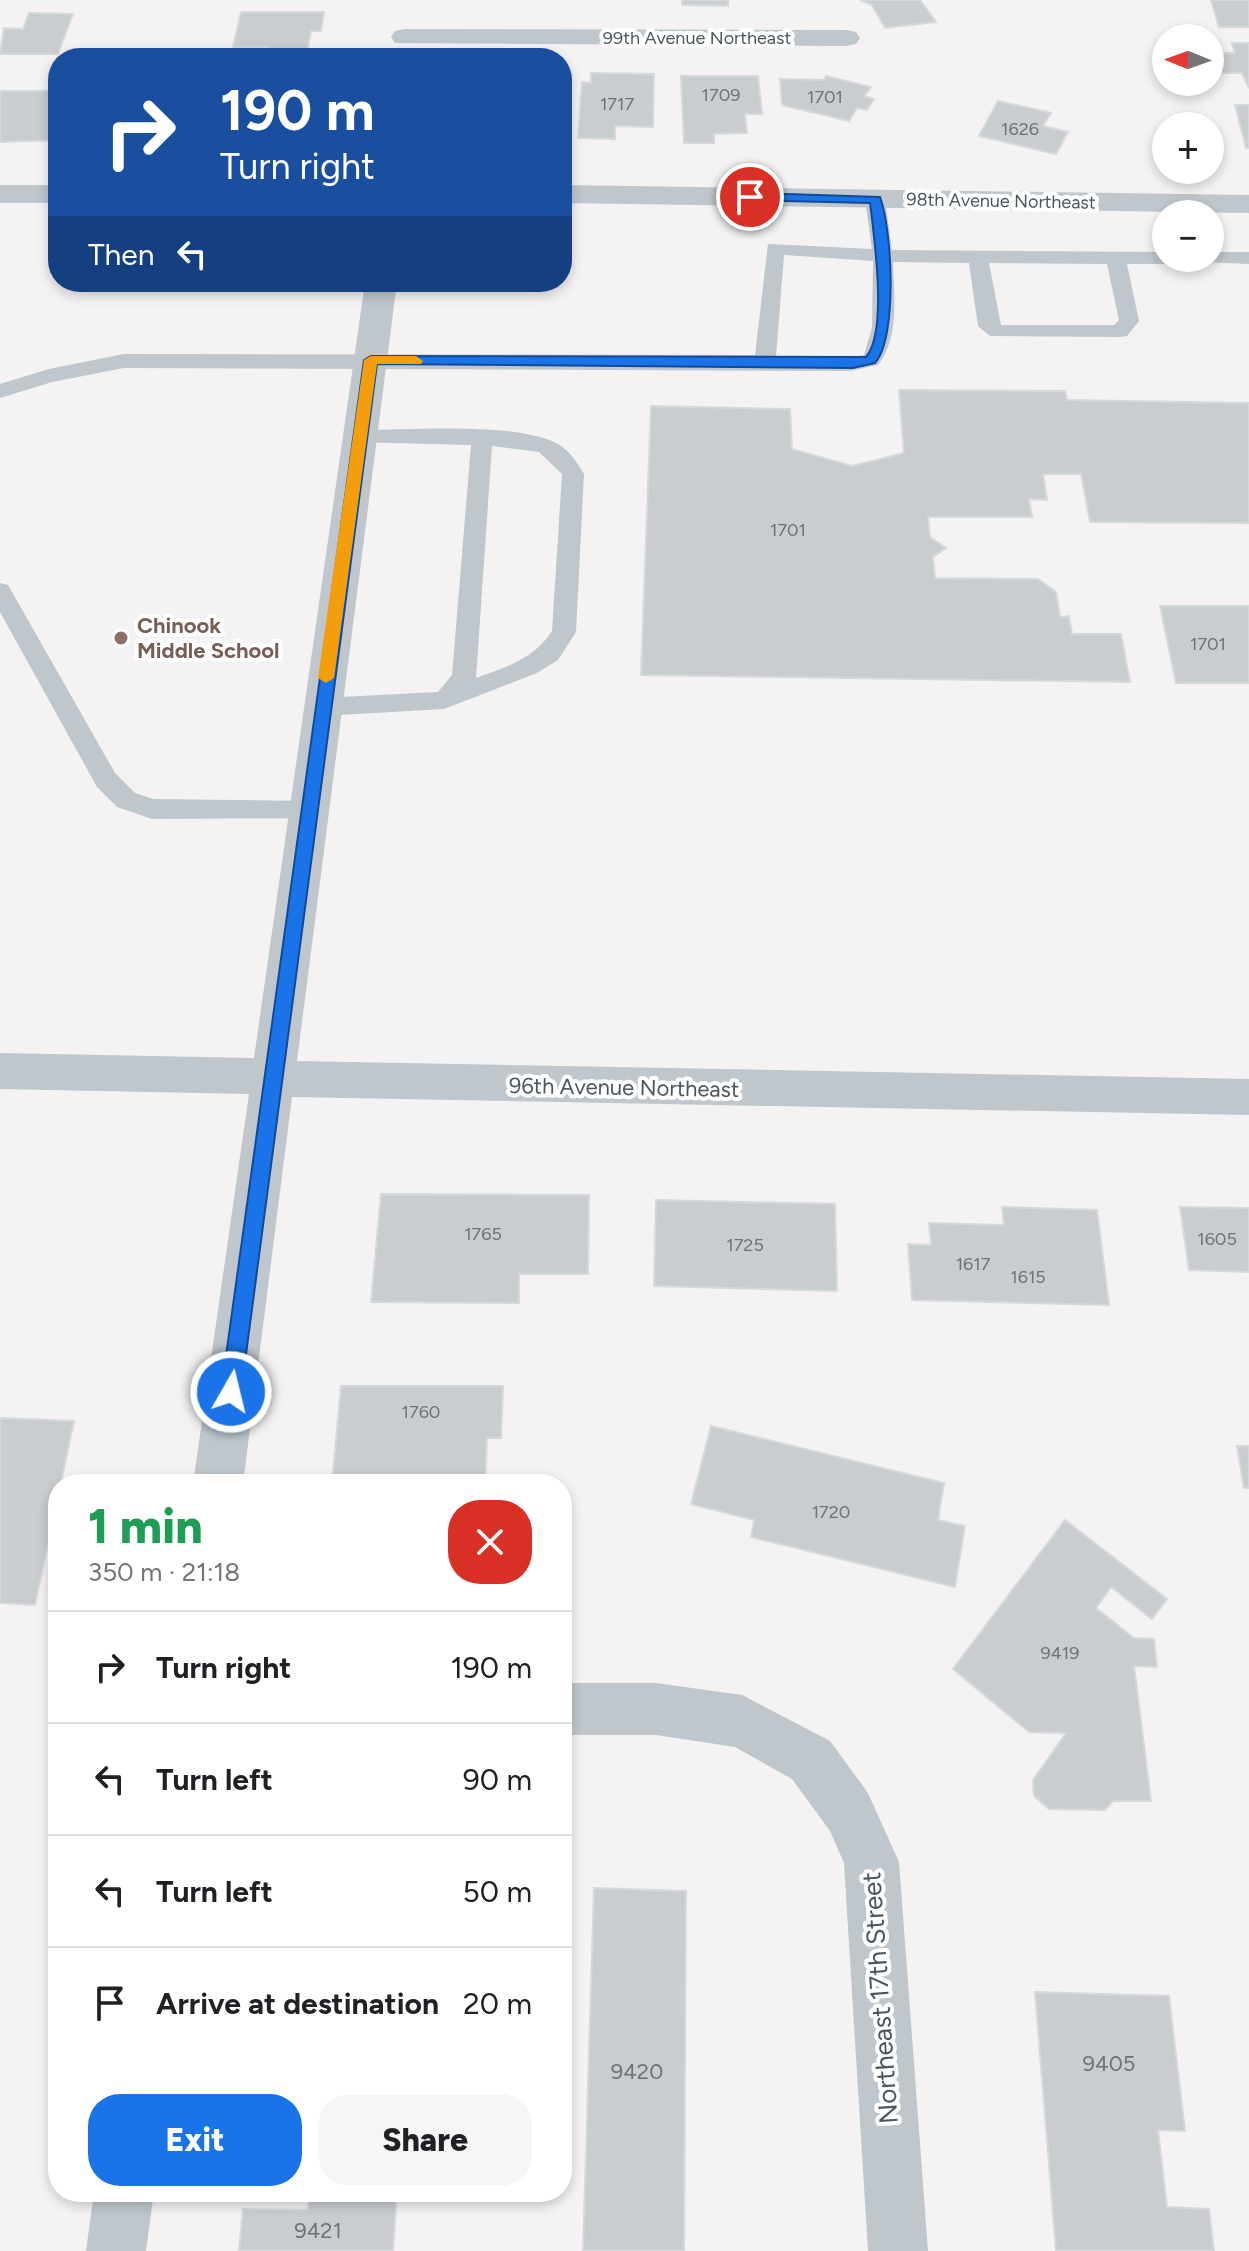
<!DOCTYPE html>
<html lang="en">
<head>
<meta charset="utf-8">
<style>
	:root { --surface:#fff; --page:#f6f6f6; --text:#202124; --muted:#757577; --line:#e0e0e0; --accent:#1a73e8 }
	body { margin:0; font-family:Figtree,sans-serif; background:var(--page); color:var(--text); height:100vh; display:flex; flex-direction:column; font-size:30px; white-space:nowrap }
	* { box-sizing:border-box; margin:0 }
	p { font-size:26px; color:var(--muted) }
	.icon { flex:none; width:44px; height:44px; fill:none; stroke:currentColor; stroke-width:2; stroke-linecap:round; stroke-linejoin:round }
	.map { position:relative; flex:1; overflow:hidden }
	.sheet { position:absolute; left:48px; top:1474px; width:524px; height:728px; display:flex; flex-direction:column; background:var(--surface); border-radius:32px; box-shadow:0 4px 12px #0003 }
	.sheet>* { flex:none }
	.top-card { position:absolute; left:48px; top:48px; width:524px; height:244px; border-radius:32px; box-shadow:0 4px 12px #0003; background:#1a4fa0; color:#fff; overflow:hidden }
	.needle { width:52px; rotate:271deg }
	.fabs { position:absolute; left:1152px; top:24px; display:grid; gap:16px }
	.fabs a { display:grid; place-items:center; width:72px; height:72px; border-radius:50%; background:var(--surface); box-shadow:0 4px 12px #0003; font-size:40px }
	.pin { position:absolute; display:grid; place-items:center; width:68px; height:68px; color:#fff; margin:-34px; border:4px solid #fff; border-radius:50%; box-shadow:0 2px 8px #0007 }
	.me { position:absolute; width:88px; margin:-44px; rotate:8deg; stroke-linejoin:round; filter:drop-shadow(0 0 6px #0008) }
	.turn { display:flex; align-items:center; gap:28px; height:168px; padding:0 40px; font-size:36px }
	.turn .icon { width:104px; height:104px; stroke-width:2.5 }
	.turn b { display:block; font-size:56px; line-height:68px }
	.then { display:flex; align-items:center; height:76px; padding:0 40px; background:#0003; gap:16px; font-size:30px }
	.round { display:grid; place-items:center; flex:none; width:84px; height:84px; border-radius:32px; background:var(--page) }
	.headline { display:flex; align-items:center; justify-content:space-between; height:136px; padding:0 40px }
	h1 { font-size:48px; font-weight:800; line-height:60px; color:#1e9e55 }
	.cta { display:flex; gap:16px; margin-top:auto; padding:16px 40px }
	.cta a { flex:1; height:92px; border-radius:32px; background:var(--accent); color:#fff; font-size:32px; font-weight:800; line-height:92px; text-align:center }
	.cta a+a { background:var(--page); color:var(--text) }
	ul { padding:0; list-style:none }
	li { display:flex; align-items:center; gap:24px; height:112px; padding:0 40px; border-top:2px solid var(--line) }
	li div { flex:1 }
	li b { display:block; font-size:30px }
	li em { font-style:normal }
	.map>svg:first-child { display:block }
	.building { fill:#c9cdd0; stroke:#d6d9dc; stroke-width:2 }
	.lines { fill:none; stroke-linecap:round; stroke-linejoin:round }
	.service { fill:#bfc7cc; fill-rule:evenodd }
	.minor { fill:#bfc7cc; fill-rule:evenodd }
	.route { fill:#1a73e8; stroke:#114b97; stroke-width:2 }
	.slow { fill:#f59e0b }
	.education-dot { fill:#8d6e63; stroke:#fff; stroke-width:3 }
	.labels { text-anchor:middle; stroke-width:8; stroke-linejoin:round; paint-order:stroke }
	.far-street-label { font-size:18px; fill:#4b575d; stroke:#fff }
	.number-label { font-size:18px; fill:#6a747a }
	.education-label { font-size:22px; font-weight:bold; fill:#785e54; stroke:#fff; text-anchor:start }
	.street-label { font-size:22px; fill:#4b575d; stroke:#fff }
	.near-number-label { font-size:22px; fill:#6a747a }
	.near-street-label { font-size:26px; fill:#4b575d; stroke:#fff }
</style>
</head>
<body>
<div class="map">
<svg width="1249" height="2251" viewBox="0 0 1249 2251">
	<rect width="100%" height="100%" fill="#f4f2f2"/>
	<path class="building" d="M682,0H728V6L682,5Z
		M860,0H920L936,22L885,28L872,5Z
		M1211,0H1249V27H1219Z
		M241,12H324L321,31H311L306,58H265L268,47H233Z
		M29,13L73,14L58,54H0L4,28L23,29Z
		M1232,43H1249V88L1242,73H1210V53H1235Z
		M591,73L654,74L653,127L615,126V139L578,138L582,82L591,83Z
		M681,76H758L762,114H745L747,133L714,134V143H684Z
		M826,76L871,87L864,96L874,99L867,110L857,108L849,121L782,105L780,79L824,80Z
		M0,91H58V140L0,142Z
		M998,101L1051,113L1043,126L1068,132L1056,154L979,136Z
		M1235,105H1249V148H1246Z
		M899,390L1065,391L1067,400L1249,403V523L1090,522L1081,474H1043L1047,500L1029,499L1032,517H928L930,537L946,548L933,557L935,578L1038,579L1056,592L1060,617L1069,616L1072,634H1121L1130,682L641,675L651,406L790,409L792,449L852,466L904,453Z
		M1160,606H1249V683H1176Z
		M381,1194L589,1195L588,1274H519V1303L371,1302Z
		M656,1200L835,1204L837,1291L654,1286Z
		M1002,1207L1097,1210L1109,1305L912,1300L908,1244L931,1245L929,1223L1004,1225Z
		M1180,1207L1249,1208V1272L1189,1270Z
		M341,1386H503L501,1438H487L485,1484H332Z
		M0,1418L74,1421L35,1605L0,1603Z
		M711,1426L944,1483L938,1520L965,1526L955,1587L751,1537L754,1520L691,1504Z
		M1237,1446H1249V1488H1244Z
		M1065,1520L1167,1599L1152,1619L1111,1587L1096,1608L1134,1638L1154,1639L1157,1667L1134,1666L1151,1801H1113L1105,1810L1049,1809L1034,1796L1033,1780L1066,1733L1029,1732L953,1669Z
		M594,1888L686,1891L684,2251H583Z
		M1035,1992L1169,1996L1185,2131L1158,2130L1167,2207L1209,2209L1214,2251H1056Z
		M309,2192H397L393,2251H239L243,2209L308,2210Z"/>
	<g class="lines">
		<path class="service" d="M875,193L885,199L892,250L1166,252V258H1176L1166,264H1127L1139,321L1127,336L1120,337L990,336L978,326L969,263L893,262C894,295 900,337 878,365L850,371L124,368L52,382L0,398V384L49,369L124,354L755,355L768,244L872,249L865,199ZM784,255L873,261L872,328L864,355L836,359L776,356ZM989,263L1107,264L1119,320L1114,325H1001Z
			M1210,252H1249V264L1203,262L1200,258H1210Z
			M360,430C412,430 509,422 554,442C569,449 576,461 584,474L576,632L558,660L537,673L444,709L322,716L314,713L310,707L314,701L322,698L438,692L452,675L471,445L352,442L349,437L352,432ZM492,446L539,452L562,474L552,631C534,659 506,667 476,678Z
			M0,583L8,585L115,773L135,793L153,799L308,801L317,804L320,811L317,818L152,819L117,807L97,787L0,612Z"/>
		<path class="minor" d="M405,29L846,30L856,32L860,38L856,44L846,46L395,43L391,37L395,31Z
			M0,185H58V203H0Z
			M562,185L1249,195V213L562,203Z
			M365,282H397L297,1061L1249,1079V1115L292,1097L243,1484H193L249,1094L0,1089V1053L254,1058Z
			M562,1683H656L742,1695L830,1741L868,1793L899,1862L928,2251H868L844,1863L830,1831L792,1779L735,1747L656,1735H562Z
			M94,2192H154L146,2251H86Z"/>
	</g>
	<path class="route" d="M750,193L880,197C892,229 898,337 875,363L853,368L377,364L241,1392L238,1399H224L221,1392L364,360L371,356L866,357C888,332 874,236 870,203L746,200V195Z"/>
	<path class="slow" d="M416,356L423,361L421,364H377L334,678L326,683L318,678L364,360L371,356Z"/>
	<circle class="education-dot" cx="121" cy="638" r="8"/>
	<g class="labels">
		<g class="far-street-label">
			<text x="697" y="44">99th Avenue Northeast</text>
			<text transform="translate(1001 201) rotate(1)" y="6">98th Avenue Northeast</text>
		</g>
		<g class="number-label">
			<text x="721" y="101">1709</text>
			<text x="825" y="103">1701</text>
			<text x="617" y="110">1717</text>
			<text x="1020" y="135">1626</text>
			<text x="788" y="536">1701</text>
			<text x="1208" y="650">1701</text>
			<text x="483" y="1240">1765</text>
			<text x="1217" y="1245">1605</text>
			<text x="745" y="1251">1725</text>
			<text x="973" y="1270">1617</text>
			<text x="1028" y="1283">1615</text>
			<text x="421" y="1418">1760</text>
			<text x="831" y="1518">1720</text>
			<text x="1060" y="1659">9419</text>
		</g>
		<g class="education-label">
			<text x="137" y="633">Chinook<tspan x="137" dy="25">Middle School</tspan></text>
		</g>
		<g class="street-label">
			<text transform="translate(624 1087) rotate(1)" y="8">96th Avenue Northeast</text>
		</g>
		<g class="near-number-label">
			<text x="1109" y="2071">9405</text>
			<text x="637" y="2079">9420</text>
			<text x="318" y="2238">9421</text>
		</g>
		<g class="near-street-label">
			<text transform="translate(880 1998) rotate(-94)" y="9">Northeast 17th Street</text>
		</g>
	</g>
</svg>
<div class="fabs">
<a><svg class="needle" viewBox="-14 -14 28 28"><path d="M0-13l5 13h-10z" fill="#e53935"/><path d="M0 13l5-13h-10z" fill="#757577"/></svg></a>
<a>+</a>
<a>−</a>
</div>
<div class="pin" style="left:750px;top:197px;background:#d93025"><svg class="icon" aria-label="arrive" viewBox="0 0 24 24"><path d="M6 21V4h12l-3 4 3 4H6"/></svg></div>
<svg class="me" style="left:231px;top:1392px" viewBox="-20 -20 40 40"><circle r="17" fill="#1a73e8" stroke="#fff" stroke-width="3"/><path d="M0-11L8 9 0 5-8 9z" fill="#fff"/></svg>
<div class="top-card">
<div class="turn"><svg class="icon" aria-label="right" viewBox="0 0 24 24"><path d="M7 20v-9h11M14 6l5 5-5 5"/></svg><div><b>190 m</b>Turn right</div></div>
<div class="then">Then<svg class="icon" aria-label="left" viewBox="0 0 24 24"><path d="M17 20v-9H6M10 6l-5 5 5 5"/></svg></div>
</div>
<section class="sheet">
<div class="headline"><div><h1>1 min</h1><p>350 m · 21:18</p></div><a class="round" style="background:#d93025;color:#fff"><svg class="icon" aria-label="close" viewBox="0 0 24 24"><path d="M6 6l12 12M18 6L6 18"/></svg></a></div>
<ul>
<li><svg class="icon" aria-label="right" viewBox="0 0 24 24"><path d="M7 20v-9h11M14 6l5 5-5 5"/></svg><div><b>Turn right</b></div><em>190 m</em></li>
<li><svg class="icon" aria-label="left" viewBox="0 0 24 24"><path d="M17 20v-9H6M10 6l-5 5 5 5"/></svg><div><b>Turn left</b></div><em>90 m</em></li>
<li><svg class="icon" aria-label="left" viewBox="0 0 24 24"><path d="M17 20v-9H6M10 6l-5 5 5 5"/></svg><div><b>Turn left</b></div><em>50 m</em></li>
<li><svg class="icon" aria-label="arrive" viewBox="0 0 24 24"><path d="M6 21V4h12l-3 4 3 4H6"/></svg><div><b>Arrive at destination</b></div><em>20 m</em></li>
</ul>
<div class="cta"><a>Exit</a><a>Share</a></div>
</section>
</div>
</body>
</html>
